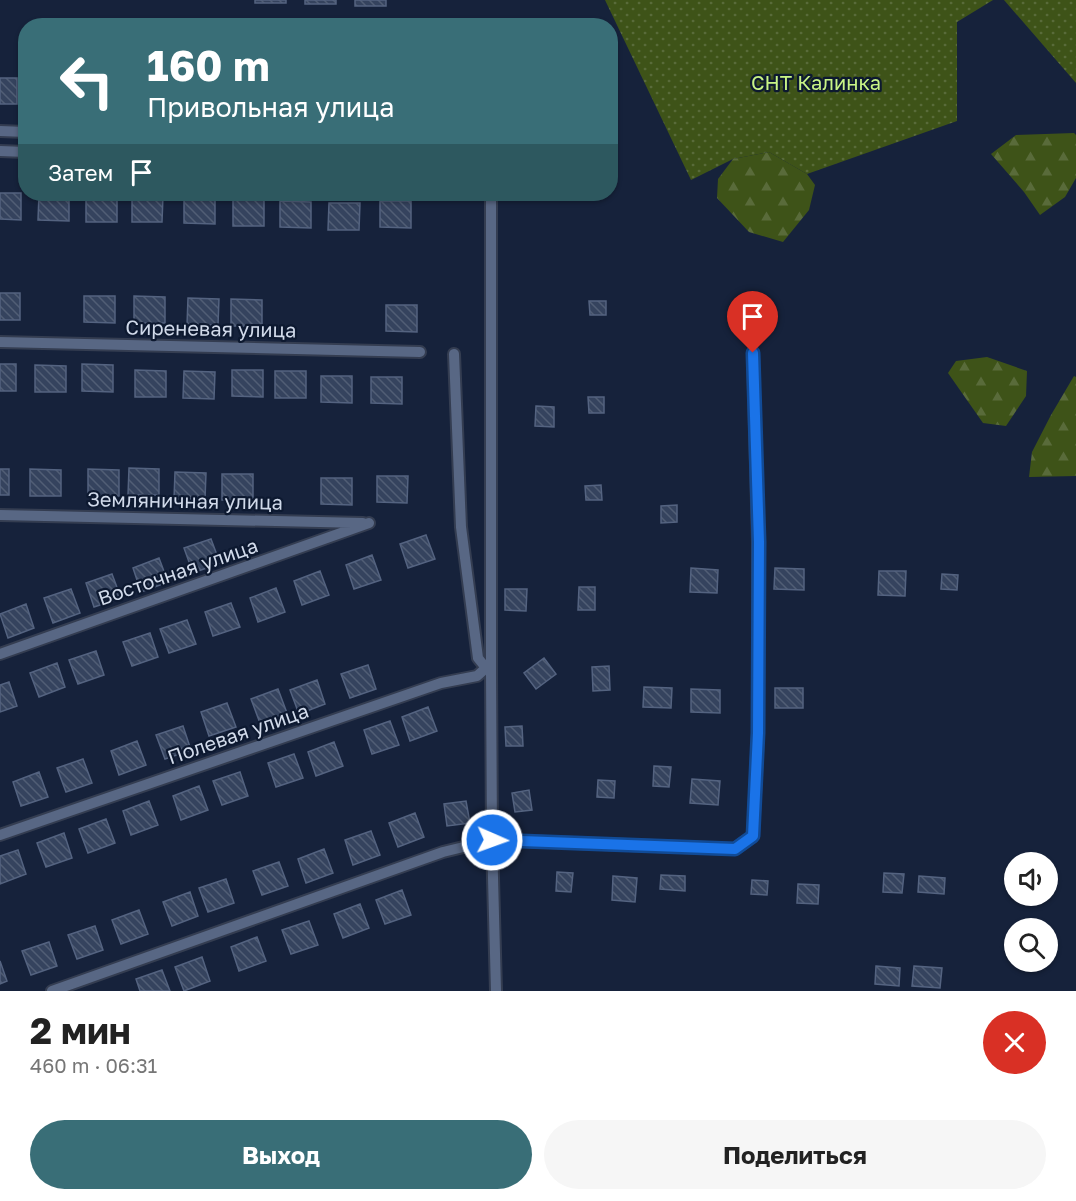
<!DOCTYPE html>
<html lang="ru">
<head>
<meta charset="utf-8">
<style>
	:root { --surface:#fff; --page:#f6f6f6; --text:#222; --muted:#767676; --accent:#396e77 }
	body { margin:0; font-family:"Golos Text",sans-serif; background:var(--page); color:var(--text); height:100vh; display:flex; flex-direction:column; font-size:22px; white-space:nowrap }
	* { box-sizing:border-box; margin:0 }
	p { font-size:20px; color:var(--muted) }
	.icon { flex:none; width:33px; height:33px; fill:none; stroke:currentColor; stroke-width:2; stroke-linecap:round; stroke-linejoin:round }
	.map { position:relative; height:991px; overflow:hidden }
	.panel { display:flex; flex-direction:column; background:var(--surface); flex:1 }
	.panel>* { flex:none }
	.hud { position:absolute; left:18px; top:18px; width:600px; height:183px; border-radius:24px; box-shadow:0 2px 4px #0004; background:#396e77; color:#fff; overflow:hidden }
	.tools { position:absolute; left:1004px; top:852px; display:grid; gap:12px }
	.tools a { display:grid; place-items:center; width:54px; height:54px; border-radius:50%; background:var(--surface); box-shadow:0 2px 4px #0004; font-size:30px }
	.pin { position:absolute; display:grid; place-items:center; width:51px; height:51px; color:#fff; margin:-62px -26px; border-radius:50% 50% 50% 0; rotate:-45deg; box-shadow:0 0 6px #0007 }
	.pin .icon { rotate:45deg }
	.me { position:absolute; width:66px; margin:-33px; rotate:92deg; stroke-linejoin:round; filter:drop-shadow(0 0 4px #0008) }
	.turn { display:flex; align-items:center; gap:21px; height:126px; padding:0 30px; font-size:27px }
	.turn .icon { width:78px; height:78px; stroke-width:2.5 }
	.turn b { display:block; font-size:42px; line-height:51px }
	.then { display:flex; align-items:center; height:57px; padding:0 30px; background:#0003; gap:12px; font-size:22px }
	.round { display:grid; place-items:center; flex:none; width:63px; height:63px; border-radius:32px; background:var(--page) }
	.headline { display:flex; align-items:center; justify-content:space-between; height:102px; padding:0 30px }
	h1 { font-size:36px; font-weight:700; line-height:45px }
	.button { display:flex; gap:12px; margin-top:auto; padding:12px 30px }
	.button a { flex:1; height:69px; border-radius:36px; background:var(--accent); color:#fff; font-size:24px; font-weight:700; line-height:69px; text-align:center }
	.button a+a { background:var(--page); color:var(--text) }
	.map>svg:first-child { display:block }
	.green { fill:url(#green-dots) }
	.forest { fill:url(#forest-firs) }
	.building { fill:url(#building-back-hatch); stroke:#546380; stroke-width:1.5 }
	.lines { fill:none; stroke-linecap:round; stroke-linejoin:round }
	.minor-casing { stroke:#343d51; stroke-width:14 }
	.minor { stroke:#586784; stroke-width:10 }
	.route-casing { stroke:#114b97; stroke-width:15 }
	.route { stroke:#1a73e8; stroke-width:10 }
	.labels { text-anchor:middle; stroke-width:4.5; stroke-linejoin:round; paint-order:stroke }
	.park-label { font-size:20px; fill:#c9f486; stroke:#0d1930 }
	.street-label { font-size:20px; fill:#d1daea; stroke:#0d1930 }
</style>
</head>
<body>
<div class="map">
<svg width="1076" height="991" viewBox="0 0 1076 991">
	<defs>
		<pattern id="green-dots" width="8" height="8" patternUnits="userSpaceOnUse" patternTransform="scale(1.5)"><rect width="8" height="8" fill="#3e5318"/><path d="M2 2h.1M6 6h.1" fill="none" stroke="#596b3a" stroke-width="1.8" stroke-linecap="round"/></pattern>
		<pattern id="forest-firs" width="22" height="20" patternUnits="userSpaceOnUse" patternTransform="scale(1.5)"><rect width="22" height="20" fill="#3e5318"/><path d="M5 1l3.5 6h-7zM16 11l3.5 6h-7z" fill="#596b3a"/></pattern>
		<pattern id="building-back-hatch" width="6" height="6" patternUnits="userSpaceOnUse" patternTransform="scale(1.5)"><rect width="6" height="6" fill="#35435e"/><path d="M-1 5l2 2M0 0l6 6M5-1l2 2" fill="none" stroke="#515e75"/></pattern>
	</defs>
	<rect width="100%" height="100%" fill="#16223b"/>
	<path class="green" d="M605,0H993L957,22V121L807,174L769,152L733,159L691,180Z
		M1004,0H1076V83Z"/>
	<path class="forest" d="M1074,133L1076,135V178L1065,197L1040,215L1024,192L991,154L1016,135Z
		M769,152L807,174L815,185L809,210L783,242L749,232L717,198L718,179L733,159Z
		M987,357L1027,371L1026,396L1006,426L983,423L948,373L956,361Z
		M1074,376L1076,377V476L1029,477L1032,452L1051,415Z"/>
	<path class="building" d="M255,0H286V3H255Z
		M305,0H336V4H305Z
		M355,0H386V6H355Z
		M0,78H17V104H0Z
		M0,193H21V220L0,219Z
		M39,194H69V221L38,220Z
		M86,195L117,196V222H86Z
		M132,195L163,196L162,222H132Z
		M184,197H215V224L184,223Z
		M233,199L264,200V226H233Z
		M280,201L311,202V228L280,227Z
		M380,201H411V228L380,227Z
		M329,203H360L359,230H328Z
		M0,293H20V320H0Z
		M84,296H115V323L84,322Z
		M134,296L165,297V323H134Z
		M188,298L219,299L218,325H187Z
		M231,299L262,300V326H231Z
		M589,301H606V315H590Z
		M386,305H417V332L386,331Z
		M0,364H16V391H0Z
		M82,364L113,365V392L82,391Z
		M35,365L66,366V392H35Z
		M135,370L166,371V397H135Z
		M232,370H263V397L232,396Z
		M184,371L215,372L214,399L183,398Z
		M275,371H306V398H275Z
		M321,376H352V403L321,402Z
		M371,377H402V404L371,403Z
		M588,397H604V413H589Z
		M536,406L554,407V427L535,426Z
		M129,468L159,469V495H128Z
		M0,469H9V495H0Z
		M30,469L61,470V496H30Z
		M88,469L119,470V496H88Z
		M175,472L206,473L205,499H174Z
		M222,474H253V501L222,500Z
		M377,476H408L407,503L377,502Z
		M321,478H352V505L321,504Z
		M601,485L602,500H586L585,486Z
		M677,505V522L661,523V506Z
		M426,535L435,559L408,568L400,544Z
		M211,539L220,563L193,573L184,548Z
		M372,555L381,580L354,589L346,565Z
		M159,558L168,582L141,592L133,568Z
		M691,568L718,570L717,593L690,592Z
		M775,568L804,569V590L774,589Z
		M320,571L329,595L302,605L294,581Z
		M879,571H906L905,596L878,595Z
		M112,574L121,598L94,607L86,583Z
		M942,574L958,575L957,590L941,589Z
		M579,587H595V610H578Z
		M276,588L285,612L258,622L250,598Z
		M71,589L80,613L53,623L44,598Z
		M505,589H527L526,611L505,610Z
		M231,603L240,627L213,636L205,612Z
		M26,604L34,628L8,638L0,614Z
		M187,620L196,644L169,653L160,629Z
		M150,633L158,657L132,666L123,642Z
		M96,651L104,675L78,684L69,660Z
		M544,658L556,674L536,689L524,673Z
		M57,663L65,687L39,697L30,673Z
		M368,665L376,689L350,698L341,674Z
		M609,666L610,690L593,691L592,667Z
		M317,680L325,704L299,714L290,690Z
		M9,682L17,706L0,712V685Z
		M644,687L672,688L671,708L643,707Z
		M775,688H803V708H775Z
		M278,689L287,713L260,723L251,699Z
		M691,689L720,690V713L691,712Z
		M227,703L236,727L209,736L201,712Z
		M428,707L437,731L410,741L402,717Z
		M390,721L399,745L372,754L364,730Z
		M183,726L191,750L165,759L156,735Z
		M522,726L523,746H506L505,727Z
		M137,741L146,765L119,775L111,751Z
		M334,742L343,766L316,776L308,752Z
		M294,754L303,778L276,787L268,763Z
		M83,759L92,783L66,792L57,768Z
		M654,766L671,767L669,787L653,786Z
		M39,772L48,797L21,806L13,782Z
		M240,772L248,796L222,805L213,781Z
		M692,779L720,781L718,805L690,803Z
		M598,780L615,781L614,798L597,797Z
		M199,786L208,810L181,820L173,796Z
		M529,790L532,810L515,812L512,793Z
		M149,801L158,825L131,835L123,811Z
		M466,801L470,823L447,826L444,804Z
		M415,813L424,837L398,847L389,823Z
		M106,819L115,843L88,853L79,829Z
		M371,831L380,855L353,865L345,840Z
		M64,833L72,858L46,867L37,843Z
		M324,849L333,873L306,883L298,859Z
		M18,850L26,874L0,884V856Z
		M279,862L288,886L262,895L253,871Z
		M557,872L573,873L571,892L556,891Z
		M884,873L904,874L902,893L883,892Z
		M661,875L685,876V891L660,889Z
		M613,876L637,878L635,902L612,900Z
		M919,876L945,878L944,894L918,892Z
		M226,879L234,903L208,912L199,888Z
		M752,880L768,881L767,895L751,894Z
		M798,884L819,885L818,904L797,903Z
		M402,890L411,915L385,924L376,900Z
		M190,892L198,916L172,926L163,902Z
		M360,904L369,928L343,938L334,914Z
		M139,910L148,934L121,944L112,920Z
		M309,921L318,945L291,954L282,930Z
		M95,926L103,950L77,959L68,935Z
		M257,937L266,961L239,971L231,947Z
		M49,942L57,966L31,975L22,951Z
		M202,957L210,981L184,991L175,967Z
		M0,961L7,981L0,984Z
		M876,966L900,968L899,986L875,984Z
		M914,966L942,968L940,988L912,986Z
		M162,970L170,991H140L136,979Z"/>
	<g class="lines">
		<g class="minor-casing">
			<path id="minor" d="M0,131L26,132
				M0,151L26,152
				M491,194V671
				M0,342L420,352
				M454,354L461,527L478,658L486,668L491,671L492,840L496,991
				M0,515L363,523
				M0,654L369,523
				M0,835L441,683L477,676L486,668
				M52,991L443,852L492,840L735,849L753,836L758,733V542L753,353"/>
		</g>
		<use href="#minor" class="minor"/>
	</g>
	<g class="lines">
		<g class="route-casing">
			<path id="route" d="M492,840L735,849L753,836L758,733L759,542L753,353"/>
		</g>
		<use href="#route" class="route"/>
	</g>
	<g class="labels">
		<g class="park-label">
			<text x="816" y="90">СНТ Калинка</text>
		</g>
		<g class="street-label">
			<text transform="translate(211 329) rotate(1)" y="7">Сиреневая улица</text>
			<text transform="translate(185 501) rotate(1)" y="7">Земляничная улица</text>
			<text transform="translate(178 572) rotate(-19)" y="7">Восточная улица</text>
			<text transform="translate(238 734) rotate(-19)" y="7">Полевая улица</text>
		</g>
	</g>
</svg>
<div class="tools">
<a><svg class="icon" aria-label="sound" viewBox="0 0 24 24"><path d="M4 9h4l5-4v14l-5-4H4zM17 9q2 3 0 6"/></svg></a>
<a><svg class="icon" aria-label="search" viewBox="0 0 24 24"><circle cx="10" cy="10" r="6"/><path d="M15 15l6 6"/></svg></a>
</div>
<div class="pin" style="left:753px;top:353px;background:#d93025"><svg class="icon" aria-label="arrive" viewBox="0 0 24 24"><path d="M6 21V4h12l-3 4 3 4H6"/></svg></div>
<svg class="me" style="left:492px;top:840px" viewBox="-20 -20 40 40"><circle r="17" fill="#1a73e8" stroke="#fff" stroke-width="3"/><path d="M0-11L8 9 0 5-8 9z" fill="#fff"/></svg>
<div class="hud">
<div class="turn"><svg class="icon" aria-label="left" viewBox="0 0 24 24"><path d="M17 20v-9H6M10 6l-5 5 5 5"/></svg><div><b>160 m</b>Привольная улица</div></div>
<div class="then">Затем<svg class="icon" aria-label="arrive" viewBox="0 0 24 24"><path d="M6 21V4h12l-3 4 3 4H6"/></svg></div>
</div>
</div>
<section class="panel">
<div class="headline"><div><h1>2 мин</h1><p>460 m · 06:31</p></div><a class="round" style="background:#d93025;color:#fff"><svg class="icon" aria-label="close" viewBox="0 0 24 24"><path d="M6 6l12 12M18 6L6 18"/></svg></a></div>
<div class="button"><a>Выход</a><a>Поделиться</a></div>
</section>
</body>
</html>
